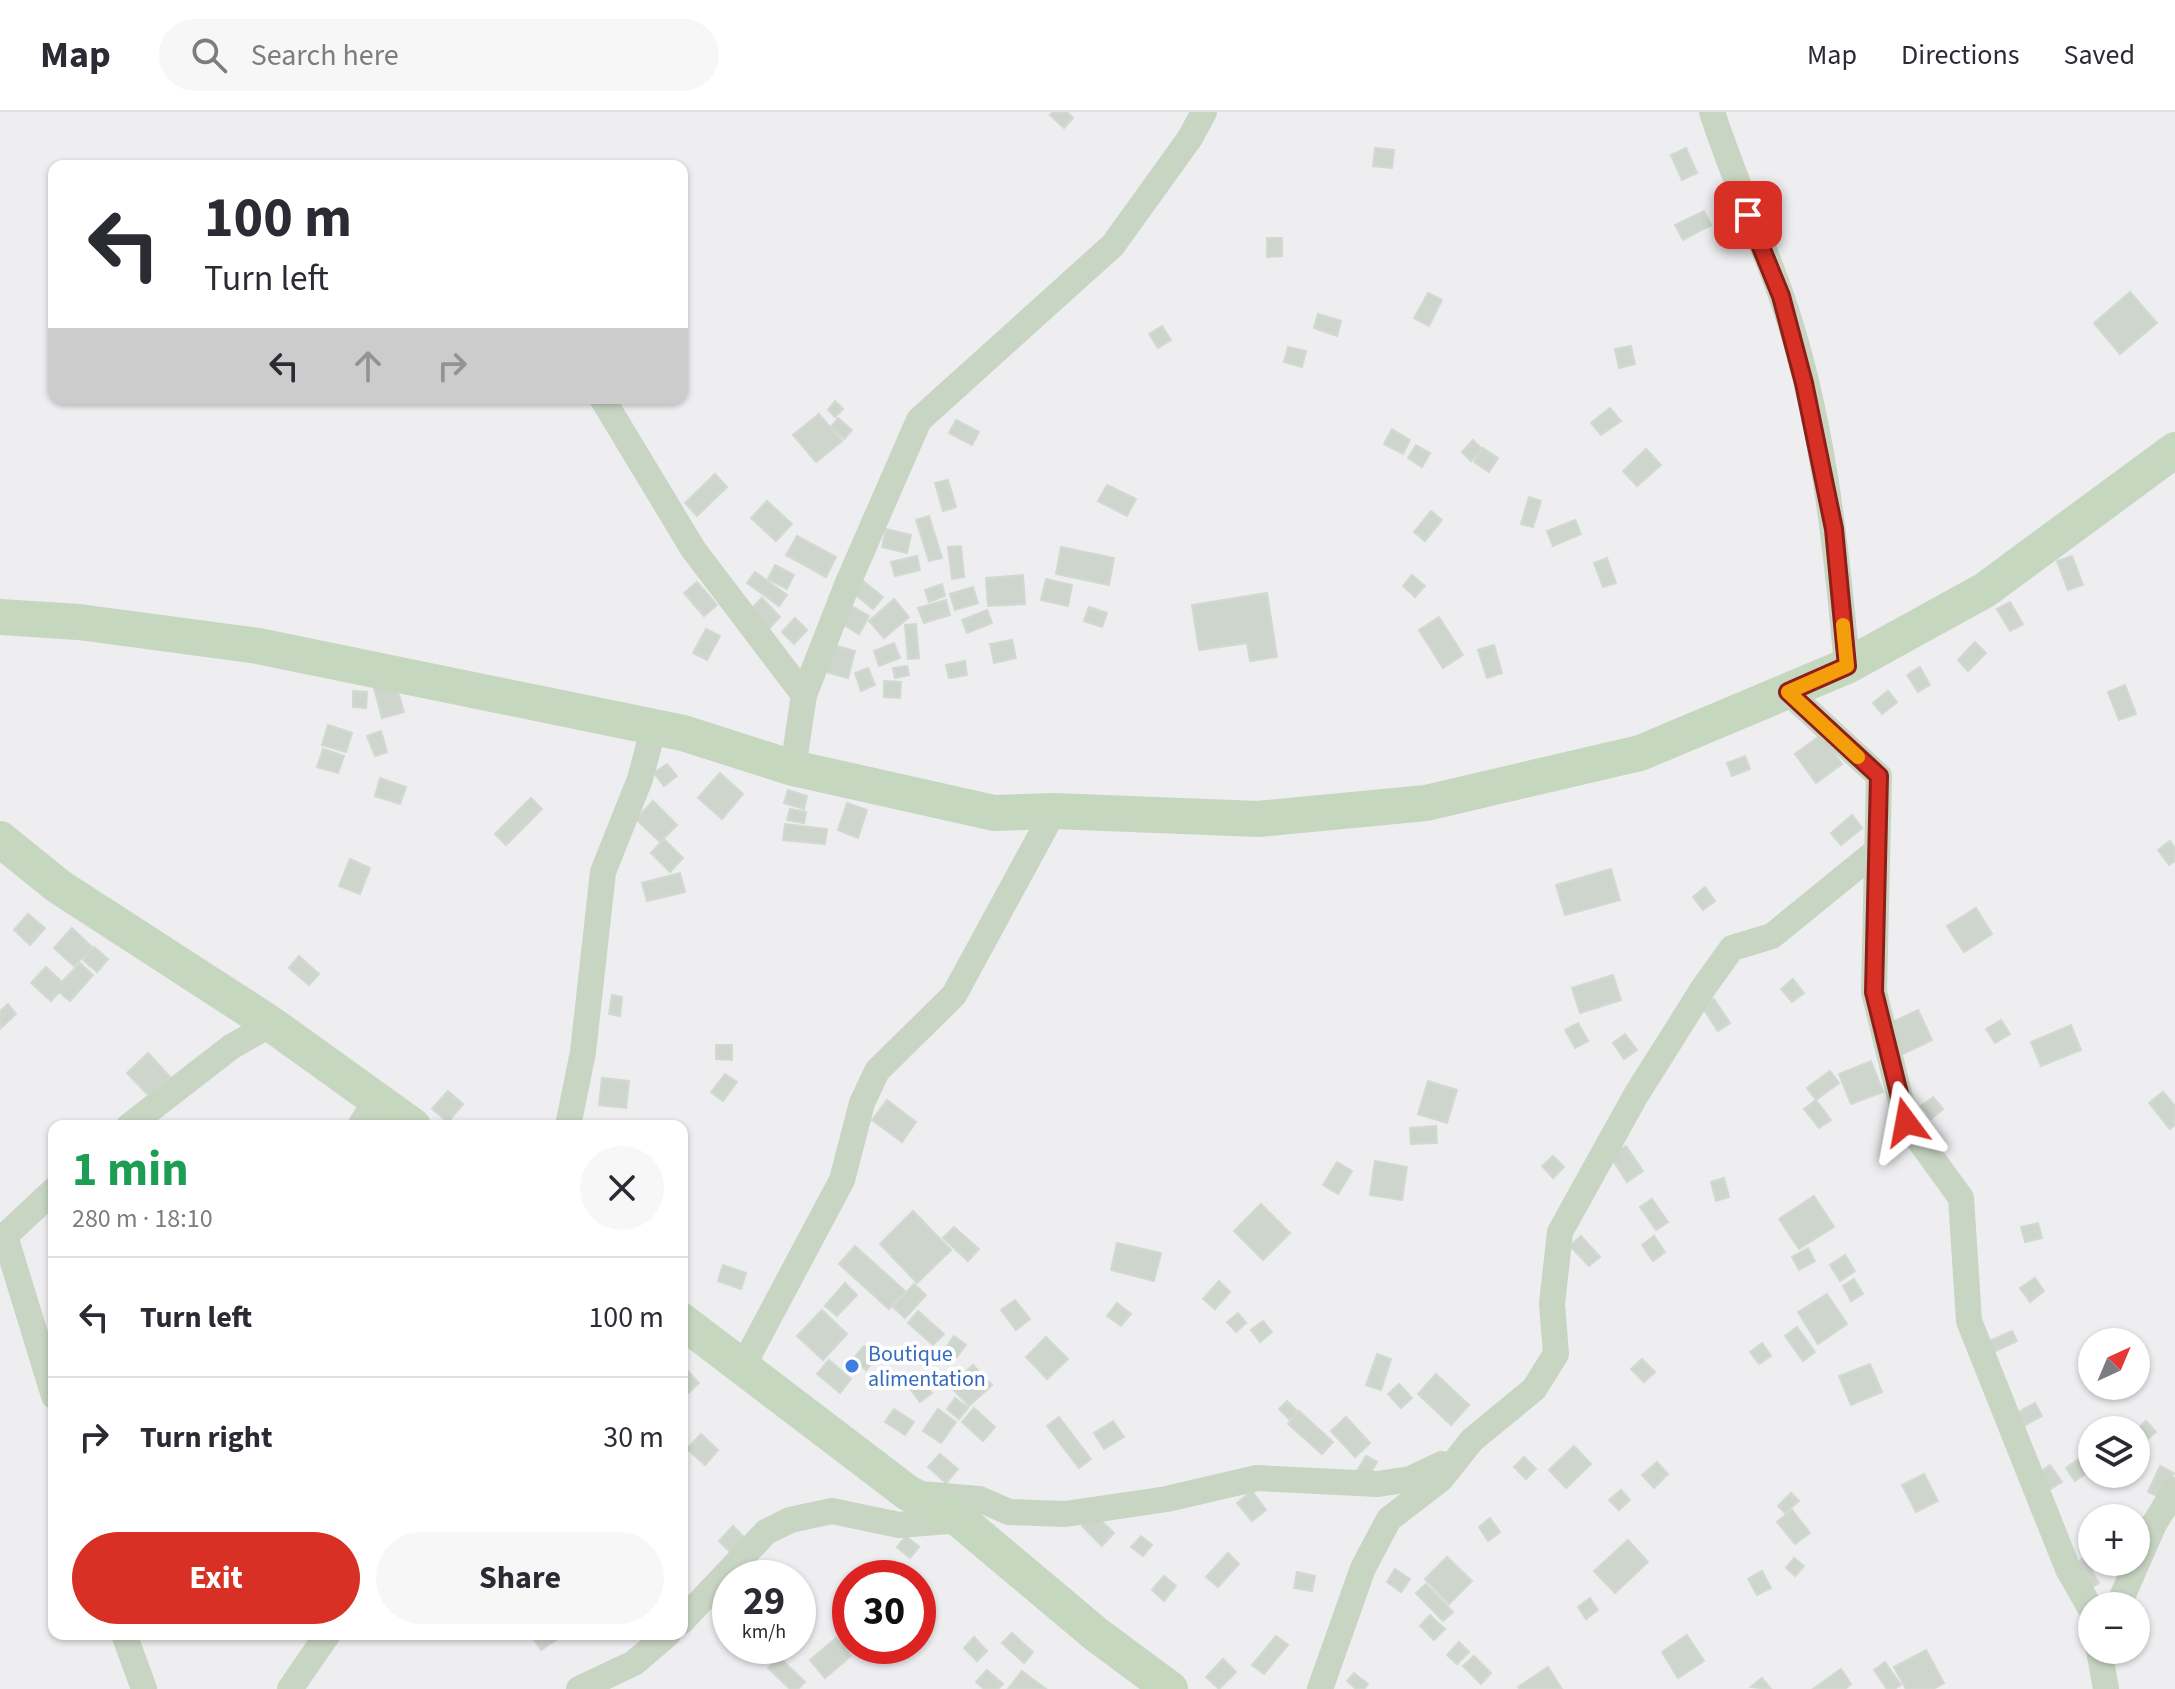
<!DOCTYPE html>
<html lang="en">
<head>
<meta charset="utf-8">
<style>
	:root { --surface:#fff; --page:#f7f7f7; --text:#2b2b33; --muted:#7c7c81; --line:#e1e1e2; --accent:#d93025 }
	body { margin:0; font-family:"Source Sans 3",sans-serif; background:var(--page); color:var(--text); height:100vh; display:flex; flex-direction:column; font-size:30px; white-space:nowrap }
	* { box-sizing:border-box; margin:0 }
	p { font-size:26px; color:var(--muted) }
	.icon { flex:none; width:44px; height:44px; fill:none; stroke:currentColor; stroke-width:2; stroke-linecap:round; stroke-linejoin:round }
	.map { position:relative; flex:1; overflow:hidden }
	.sheet { position:absolute; left:48px; top:1008px; width:640px; height:520px; display:flex; flex-direction:column; background:var(--surface); border-radius:16px; box-shadow:0 2px 6px #0004 }
	.sheet>* { flex:none }
	.guide { position:absolute; left:48px; top:48px; width:640px; height:244px; border-radius:16px; box-shadow:0 2px 6px #0004; background:#fff; color:var(--text); overflow:hidden }
	.needle { width:52px; rotate:44deg }
	.buttons { position:absolute; left:2078px; top:1216px; display:grid; gap:16px }
	.buttons a { display:grid; place-items:center; width:72px; height:72px; border-radius:50%; background:var(--surface); box-shadow:0 2px 6px #0004; font-size:40px }
	.speed { position:absolute; left:712px; top:1448px; display:flex; gap:16px; font-size:40px; font-weight:700; text-align:center }
	.speed>* { display:grid; place-content:center; width:104px; height:104px; border-radius:50%; background:var(--surface); box-shadow:0 2px 6px #0004; line-height:1 }
	.speed small { font-size:20px; font-weight:400 }
	.speed .limit { border:12px solid #d22; background:#fff; color:#111 }
	.pin { position:absolute; display:grid; place-items:center; width:68px; height:68px; color:#fff; margin:-34px; border-radius:16px; box-shadow:0 4px 12px #0006 }
	.me { position:absolute; width:88px; margin:-44px; rotate:347deg; stroke-linejoin:round; filter:drop-shadow(0 0 6px #0008) }
	.turn { display:flex; align-items:center; gap:28px; height:168px; padding:0 24px; font-size:36px }
	.turn .icon { width:104px; height:104px; stroke-width:2.5 }
	.turn b { display:block; font-size:56px; line-height:68px }
	.lanes { display:flex; align-items:center; height:76px; padding:0 24px; background:#0003; justify-content:center; gap:40px; direction:ltr }
	.lanes .off { opacity:.35 }
	.round { display:grid; place-items:center; flex:none; width:84px; height:84px; border-radius:42px; background:var(--page) }
	.headline { display:flex; align-items:center; justify-content:space-between; height:136px; padding:0 24px }
	h1 { font-size:48px; font-weight:700; line-height:60px; color:#1e9e55 }
	.action { display:flex; gap:16px; margin-top:auto; padding:16px 24px }
	.action a { flex:1; height:92px; border-radius:48px; background:var(--accent); color:#fff; font-size:32px; font-weight:700; line-height:92px; text-align:center }
	.action a+a { background:var(--page); color:var(--text) }
	ul { padding:0; list-style:none }
	li { display:flex; align-items:center; gap:24px; height:120px; padding:0 24px; border-top:2px solid var(--line) }
	li div { flex:1 }
	li b { display:block; font-size:30px }
	li em { font-style:normal }
	header { display:flex; align-items:center; gap:48px; box-sizing:border-box; height:112px; padding:0 40px; background:var(--surface); border-bottom:2px solid var(--line) }
	header strong { font-size:38px }
	nav { display:flex; gap:44px; margin-inline-start:auto; font-size:28px }
	.search { width:560px; height:72px; background:var(--page); display:flex; align-items:center; gap:20px; box-sizing:border-box; padding:0 28px; border-radius:44px; color:var(--muted); font-size:30px }
	.map>svg:first-child { display:block }
	.building { fill:#ced5cc; stroke:#d1d9d1; stroke-width:2 }
	.lines { fill:none; stroke-linecap:round; stroke-linejoin:round }
	.street { stroke:#c8d5c3; stroke-width:26 }
	.secondary { stroke:#c5d7bf; stroke-width:36 }
	.route-casing { stroke:#8d1f18; stroke-width:20 }
	.route { stroke:#d93025; stroke-width:14 }
	.slow { stroke:#f59e0b; stroke-width:14 }
	.shop-dot { fill:#3f7fe0; stroke:#fff; stroke-width:3 }
	.labels { text-anchor:middle; stroke-width:8; stroke-linejoin:round; paint-order:stroke }
	.shop-label { font-size:22px; fill:#366cbe; stroke:#fff; text-anchor:start }
</style>
</head>
<body>
<header>
<strong>Map</strong>
<div class="search"><svg class="icon" aria-label="search" viewBox="0 0 24 24"><circle cx="10" cy="10" r="6"/><path d="M15 15l6 6"/></svg>Search here</div>
<nav><a>Map</a><a>Directions</a><a>Saved</a></nav>
</header>
<div class="map">
<svg width="2175" height="1577" viewBox="0 0 2175 1577">
	<rect width="100%" height="100%" fill="#eeedf0"/>
	<path class="building" d="M1053,0H1067L1073,6L1064,16L1050,3Z
		M1375,36L1394,38L1392,56L1373,54Z
		M1686,36L1697,61L1682,68L1671,43Z
		M1704,99L1711,113L1683,128L1675,113Z
		M1267,126H1282V144L1267,145Z
		M2130,180L2157,211L2120,242L2094,211Z
		M1428,181L1442,188L1429,214L1414,206Z
		M1318,202L1341,209L1337,224L1314,216Z
		M1162,214L1171,228L1158,236L1149,222Z
		M1631,234L1635,252L1619,256L1615,237Z
		M1288,235L1306,239L1302,255L1284,250Z
		M835,289L843,297L835,305L828,298Z
		M1610,296L1621,309L1601,323L1591,311Z
		M819,302L842,329L816,350L793,323Z
		M838,306L852,318L844,327L831,315Z
		M956,308L979,320L972,333L949,321Z
		M1392,317L1410,328L1403,342L1384,332Z
		M1473,328L1482,337L1471,349L1462,340Z
		M1416,333L1430,341L1422,355L1408,346Z
		M1483,336L1498,346L1489,360L1474,350Z
		M1646,337L1661,353L1637,374L1623,359Z
		M715,362L727,375L697,404L685,391Z
		M948,368L956,395L943,399L935,371Z
		M1107,373L1136,387L1127,404L1098,389Z
		M1529,385L1541,389L1533,415L1521,412Z
		M767,389L792,412L776,429L751,406Z
		M1431,399L1442,408L1425,429L1414,420Z
		M929,404L942,446L929,449L916,408Z
		M1575,408L1581,422L1553,434L1547,419Z
		M886,417L911,423L907,441L882,435Z
		M797,424L836,445L826,465L786,443Z
		M961,434L964,465L952,467L948,435Z
		M1061,435L1114,446L1109,473L1056,462Z
		M917,444L920,458L895,464L891,450Z
		M2072,444L2083,473L2068,478L2057,449Z
		M1607,446L1616,471L1603,475L1594,451Z
		M775,453L794,463L787,477L768,467Z
		M755,460L787,483L779,494L747,471Z
		M1023,463L1025,492L988,494L986,466Z
		M1412,463L1425,474L1415,485L1403,474Z
		M1046,467L1072,473L1068,494L1041,488Z
		M862,468L883,485L873,497L852,480Z
		M697,470L717,493L704,504L684,481Z
		M942,472L945,484L929,490L925,478Z
		M973,475L978,491L955,498L950,482Z
		M1267,481L1277,545L1250,549L1247,531L1199,538L1192,493Z
		M762,486L780,505L763,523L744,504Z
		M894,487L909,505L884,526L869,509Z
		M946,488L950,503L924,511L918,496Z
		M2010,490L2023,512L2010,519L1997,497Z
		M850,493L869,504L859,522L839,510Z
		M1089,495L1107,501L1102,515L1084,509Z
		M987,498L992,511L967,521L962,508Z
		M1439,505L1463,543L1443,556L1419,518Z
		M795,506L807,518L794,532L782,520Z
		M916,512L919,546L908,547L905,513Z
		M706,517L720,524L707,548L693,541Z
		M1012,528L1016,546L994,551L990,532Z
		M1975,530L1986,541L1968,559L1958,548Z
		M826,531L855,539L848,566L819,558Z
		M894,531L900,546L879,554L874,539Z
		M1494,533L1502,561L1487,566L1478,538Z
		M965,549L967,563L949,566L946,553Z
		M907,554L909,563L895,566L893,556Z
		M1920,555L1930,573L1918,580L1907,563Z
		M868,556L875,573L861,579L855,561Z
		M884,569L901,570L900,586L884,585Z
		M395,570L404,600L382,606L374,576Z
		M2125,573L2136,602L2119,608L2108,580Z
		M353,579L367,580L366,596L353,595Z
		M1888,579L1897,590L1882,602L1873,591Z
		M328,613L352,621L346,640L322,633Z
		M381,619L387,640L375,644L367,624Z
		M1821,623L1842,652L1816,671L1795,642Z
		M323,637L344,644L338,661L317,655Z
		M1745,644L1750,657L1732,664L1727,651Z
		M667,652L677,664L664,674L654,661Z
		M720,661L743,682L722,707L698,686Z
		M380,666L406,675L400,692L375,684Z
		M788,678L807,684L804,697L784,691Z
		M531,686L542,697L506,733L495,722Z
		M653,689L677,713L660,730L636,707Z
		M847,691L867,698L858,726L838,718Z
		M790,697L806,700L804,711L787,708Z
		M1852,703L1862,716L1841,733L1831,721Z
		M785,712L827,717L825,732L783,728Z
		M664,727L683,746L670,760L651,741Z
		M2170,729L2175,736V749L2169,753L2158,738Z
		M350,747L370,756L360,782L339,774Z
		M1611,757L1620,788L1565,803L1556,773Z
		M680,761L685,780L647,789L642,771Z
		M1705,775L1715,789L1703,798L1693,785Z
		M1976,796L1992,822L1964,840L1947,814Z
		M28,802L45,816L30,833L14,818Z
		M72,816L92,835L74,854L54,836Z
		M94,835L108,847L97,860L83,848Z
		M299,844L319,862L309,873L289,856Z
		M80,851L93,863L70,889L59,880L51,889L31,871L46,855L62,870Z
		M1613,863L1621,888L1580,901L1572,876Z
		M1793,867L1804,881L1792,890L1781,877Z
		M612,883L622,885L620,904L609,902Z
		M1714,887L1730,911L1718,919L1702,895Z
		M8,892L16,902L0,917V899Z
		M1918,898L1932,928L1899,944L1884,914Z
		M2001,908L2010,922L1995,931L1986,917Z
		M1578,911L1588,929L1575,936L1565,918Z
		M2071,913L2081,938L2041,954L2031,930Z
		M1625,922L1637,938L1624,947L1613,931Z
		M716,933H732V948L716,947Z
		M148,941L170,965L149,984L127,961Z
		M1871,949L1883,980L1851,992L1839,962Z
		M1830,959L1839,971L1816,988L1807,976Z
		M725,962L737,970L723,989L711,980Z
		M602,966L629,969L626,996L599,993Z
		M1428,969L1457,978L1447,1011L1418,1002Z
		M448,979L463,992L448,1010L432,997Z
		M2163,980L2175,994V1013L2170,1017L2149,991Z
		M1933,985L1943,997L1931,1007L1921,994Z
		M887,988L916,1010L902,1030L872,1008Z
		M1816,988L1831,1008L1819,1016L1804,997Z
		M1436,1014L1437,1031L1411,1032L1410,1016Z
		M1626,1034L1643,1059L1627,1070L1610,1044Z
		M1553,1044L1564,1055L1553,1066L1542,1054Z
		M1375,1049L1407,1055L1402,1088L1370,1083Z
		M1337,1050L1352,1059L1338,1082L1323,1073Z
		M1724,1066L1729,1085L1716,1089L1711,1070Z
		M1814,1084L1834,1115L1799,1137L1779,1107Z
		M1652,1087L1668,1110L1656,1118L1640,1095Z
		M1261,1092L1290,1121L1263,1148L1234,1119Z
		M913,1099L951,1138L917,1171L880,1132Z
		M2038,1111L2042,1126L2025,1130L2021,1115Z
		M954,1115L979,1137L968,1149L943,1126Z
		M1581,1124L1600,1145L1589,1154L1570,1134Z
		M1654,1124L1665,1140L1653,1149L1642,1133Z
		M1117,1131L1161,1141L1154,1169L1111,1158Z
		M855,1134L905,1179L889,1197L839,1152Z
		M1808,1136L1815,1149L1799,1158L1792,1145Z
		M1845,1143L1855,1159L1840,1169L1830,1153Z
		M723,1153L746,1161L741,1177L718,1169Z
		M2035,1166L2044,1179L2030,1190L2020,1176Z
		M1854,1167L1863,1182L1851,1189L1843,1174Z
		M1219,1169L1230,1180L1215,1197L1203,1187Z
		M845,1171L857,1183L837,1204L825,1194Z
		M914,1172L926,1183L905,1206L893,1195Z
		M1827,1182L1847,1212L1818,1232L1798,1200Z
		M1015,1188L1030,1207L1016,1218L1001,1198Z
		M1117,1191L1131,1202L1121,1214L1107,1204Z
		M822,1198L847,1222L823,1248L797,1224Z
		M918,1199L944,1222L933,1233L908,1211Z
		M1238,1201L1246,1211L1236,1220L1227,1210Z
		M1263,1209L1272,1220L1260,1230L1251,1218Z
		M1797,1215L1815,1240L1803,1249L1785,1224Z
		M2012,1219L2017,1229L1994,1240L1989,1229Z
		M954,1224L966,1233L957,1245L945,1237Z
		M1046,1225L1068,1247L1047,1267L1026,1245Z
		M1762,1231L1771,1244L1759,1252L1750,1240Z
		M864,1234L877,1245L866,1258L853,1247Z
		M1377,1242L1391,1247L1381,1278L1366,1273Z
		M1642,1247L1655,1260L1644,1270L1631,1257Z
		M829,1248L851,1267L840,1281L817,1262Z
		M1870,1252L1882,1280L1851,1293L1839,1264Z
		M973,1253L992,1273L969,1294L950,1274Z
		M684,1255L699,1271L682,1287V1257Z
		M1436,1262L1469,1293L1451,1313L1418,1282Z
		M923,1269L932,1281L920,1290L911,1278Z
		M1399,1272L1412,1286L1401,1296L1388,1282Z
		M955,1286L968,1296L959,1307L947,1297Z
		M1287,1289L1297,1299L1289,1307L1279,1297Z
		M2035,1291L2042,1304L2018,1317L2011,1304Z
		M974,1296L995,1315L983,1329L962,1310Z
		M894,1297L914,1310L905,1323L885,1310Z
		M938,1297L956,1310L941,1331L923,1319Z
		M1299,1299L1333,1330L1322,1342L1288,1312Z
		M1059,1305L1091,1347L1079,1356L1047,1314Z
		M1346,1305L1370,1331L1355,1345L1331,1319Z
		M1113,1309L1124,1325L1104,1337L1094,1321Z
		M2146,1309L2156,1320L2136,1337V1318Z
		M701,1322L718,1338L705,1353L687,1337Z
		M1574,1334L1591,1352L1566,1376L1549,1358Z
		M2090,1339L2092,1357L2075,1369L2066,1356Z
		M940,1342L958,1357L946,1371L928,1355Z
		M1366,1344L1377,1350L1368,1366L1357,1359Z
		M1524,1345L1536,1357L1526,1367L1514,1355Z
		M1657,1350L1668,1362L1654,1376L1642,1363Z
		M2050,1353L2062,1370L2049,1378L2038,1361Z
		M2160,1354L2174,1361L2162,1386L2148,1380Z
		M1924,1362L1938,1389L1916,1400L1902,1373Z
		M1621,1378L1630,1388L1619,1398L1609,1388Z
		M1252,1379L1266,1398L1252,1409L1237,1391Z
		M1791,1381L1799,1389L1785,1401L1778,1394Z
		M1792,1398L1810,1421L1795,1432L1777,1410Z
		M1094,1402L1114,1421L1102,1434L1082,1414Z
		M1490,1406L1500,1420L1488,1429L1479,1415Z
		M733,1414L746,1427L732,1442L719,1429Z
		M906,1424L919,1435L910,1446L897,1435Z
		M1141,1424L1152,1433L1143,1444L1131,1435Z
		M1628,1428L1648,1450L1615,1481L1594,1459Z
		M1228,1441L1239,1452L1218,1475L1206,1465Z
		M1447,1445L1472,1469L1449,1492L1425,1467Z
		M1794,1446L1804,1454L1795,1464L1786,1456Z
		M2084,1446L2099,1471L2086,1479L2071,1454Z
		M1395,1457L1410,1467L1401,1480L1387,1470Z
		M1762,1459L1771,1476L1757,1483L1748,1467Z
		M1297,1460L1315,1464L1312,1479L1294,1476Z
		M1164,1464L1176,1474L1164,1489L1152,1478Z
		M1426,1472L1453,1500L1443,1509L1416,1481Z
		M1590,1486L1598,1498L1586,1507L1578,1495Z
		M1430,1503L1445,1517L1434,1528L1420,1514Z
		M1012,1521L1033,1540L1024,1551L1002,1531Z
		M530,1522H559L561,1525L541,1538Z
		M1687,1523L1704,1549L1678,1566L1662,1540Z
		M1276,1524L1288,1533L1264,1562L1252,1553Z
		M974,1525L987,1539L977,1549L964,1536Z
		M836,1526L851,1544L825,1566L810,1548Z
		M1459,1530L1469,1540L1457,1552L1447,1543Z
		M1926,1538L1944,1571L1933,1577H1906L1894,1555Z
		M1474,1544L1491,1561L1481,1572L1463,1554Z
		M779,1545L805,1570L798,1577H790L768,1556Z
		M1223,1547L1236,1560L1219,1577L1206,1565Z
		M1885,1550L1901,1573L1894,1577H1887L1874,1558Z
		M1548,1555L1562,1577H1520L1518,1575Z
		M1841,1557L1851,1572L1845,1577H1813Z
		M987,1558L1003,1572L998,1577H984L976,1570Z
		M1022,1559L1046,1577H1008Z
		M1354,1561L1368,1572L1364,1577H1356L1347,1569Z
		M1762,1566L1771,1577L1751,1575Z"/>
	<g class="lines">
		<path class="street" d="M1712,0C1732,62 1759,121 1781,183C1822,301 1836,430 1847,554
			M602,286L693,437L804,583
			M1788,580L1879,664L1874,880L1906,1010L1961,1086L1969,1209L2068,1457L2092,1499
			M793,656L804,583L847,473L919,308L1113,133L1190,26L1204,0
			M129,1014L231,935L271,912
			M360,1014L376,989
			M568,1014L583,940L603,760L640,667L652,622L677,621
			M54,1078L5,1124L54,1284
			M743,1254L842,1068L862,991L877,959L954,883L1054,699
			M920,1382L979,1387L1009,1400L1065,1402L1167,1387L1257,1366L1378,1372L1410,1367L1442,1352
			M2118,1494L2154,1412L2175,1378
			M682,1509L766,1420L790,1408L832,1399L899,1413L960,1408
			M124,1522L144,1577
			M2099,1538L2106,1577
			M290,1577L328,1522
			M579,1577L634,1551L668,1522
			M1320,1577L1363,1456L1389,1407L1441,1367L1472,1328L1534,1277L1556,1242L1552,1192L1560,1120L1636,983L1704,875L1732,836L1772,824L1875,740"/>
		<path class="secondary" d="M0,505L79,510L258,534L683,621L793,656L994,701L1054,699L1258,707L1426,691L1640,641L1847,554L1985,478L2175,338
			M0,727L58,774L271,912L413,1014
			M682,1209L908,1381L960,1408L1097,1523L1170,1577"/>
	</g>
	<g class="lines">
		<g class="route-casing">
			<path id="route" d="M1748,103L1781,184L1804,271L1834,417L1847,554L1788,580L1879,664L1874,880L1906,1010"/>
		</g>
		<use href="#route" class="route"/>
		<path class="slow" d="M1843,513L1847,554L1788,580L1858,645"/>
	</g>
	<circle class="shop-dot" cx="852" cy="1254" r="8"/>
	<g class="labels">
		<g class="shop-label">
			<text x="868" y="1249">Boutique<tspan x="868" dy="25">alimentation</tspan></text>
		</g>
	</g>
</svg>
<div class="buttons">
<a><svg class="needle" viewBox="-14 -14 28 28"><path d="M0-13l5 13h-10z" fill="#e53935"/><path d="M0 13l5-13h-10z" fill="#7c7c81"/></svg></a>
<a><svg class="icon" aria-label="layers" viewBox="0 0 24 24"><path d="M12 4l9 5-9 5-9-5zM3 14l9 5 9-5"/></svg></a>
<a>+</a>
<a>−</a>
</div>
<div class="speed"><div>29<small>km/h</small></div><div class="limit">30</div></div>
<div class="pin" style="left:1748px;top:103px;background:#d93025"><svg class="icon" aria-label="arrive" viewBox="0 0 24 24"><path d="M6 21V4h12l-3 4 3 4H6"/></svg></div>
<svg class="me" style="left:1906px;top:1010px" viewBox="-20 -20 40 40"><path d="M0-17L14 15 0 8-14 15z" fill="#d93025" stroke="#fff" stroke-width="4"/></svg>
<div class="guide">
<div class="turn"><svg class="icon" aria-label="left" viewBox="0 0 24 24"><path d="M17 20v-9H6M10 6l-5 5 5 5"/></svg><div><b>100 m</b>Turn left</div></div>
<div class="lanes"><svg class="icon" aria-label="left" viewBox="0 0 24 24"><path d="M17 20v-9H6M10 6l-5 5 5 5"/></svg><svg class="icon off" aria-label="ahead" viewBox="0 0 24 24"><path d="M12 20V5M6 11l6-6 6 6"/></svg><svg class="icon off" aria-label="right" viewBox="0 0 24 24"><path d="M7 20v-9h11M14 6l5 5-5 5"/></svg></div>
</div>
<section class="sheet">
<div class="headline"><div><h1>1 min</h1><p>280 m · 18:10</p></div><a class="round"><svg class="icon" aria-label="close" viewBox="0 0 24 24"><path d="M6 6l12 12M18 6L6 18"/></svg></a></div>
<ul>
<li><svg class="icon" aria-label="left" viewBox="0 0 24 24"><path d="M17 20v-9H6M10 6l-5 5 5 5"/></svg><div><b>Turn left</b></div><em>100 m</em></li>
<li><svg class="icon" aria-label="right" viewBox="0 0 24 24"><path d="M7 20v-9h11M14 6l5 5-5 5"/></svg><div><b>Turn right</b></div><em>30 m</em></li>
</ul>
<div class="action"><a>Exit</a><a>Share</a></div>
</section>
</div>
</body>
</html>
